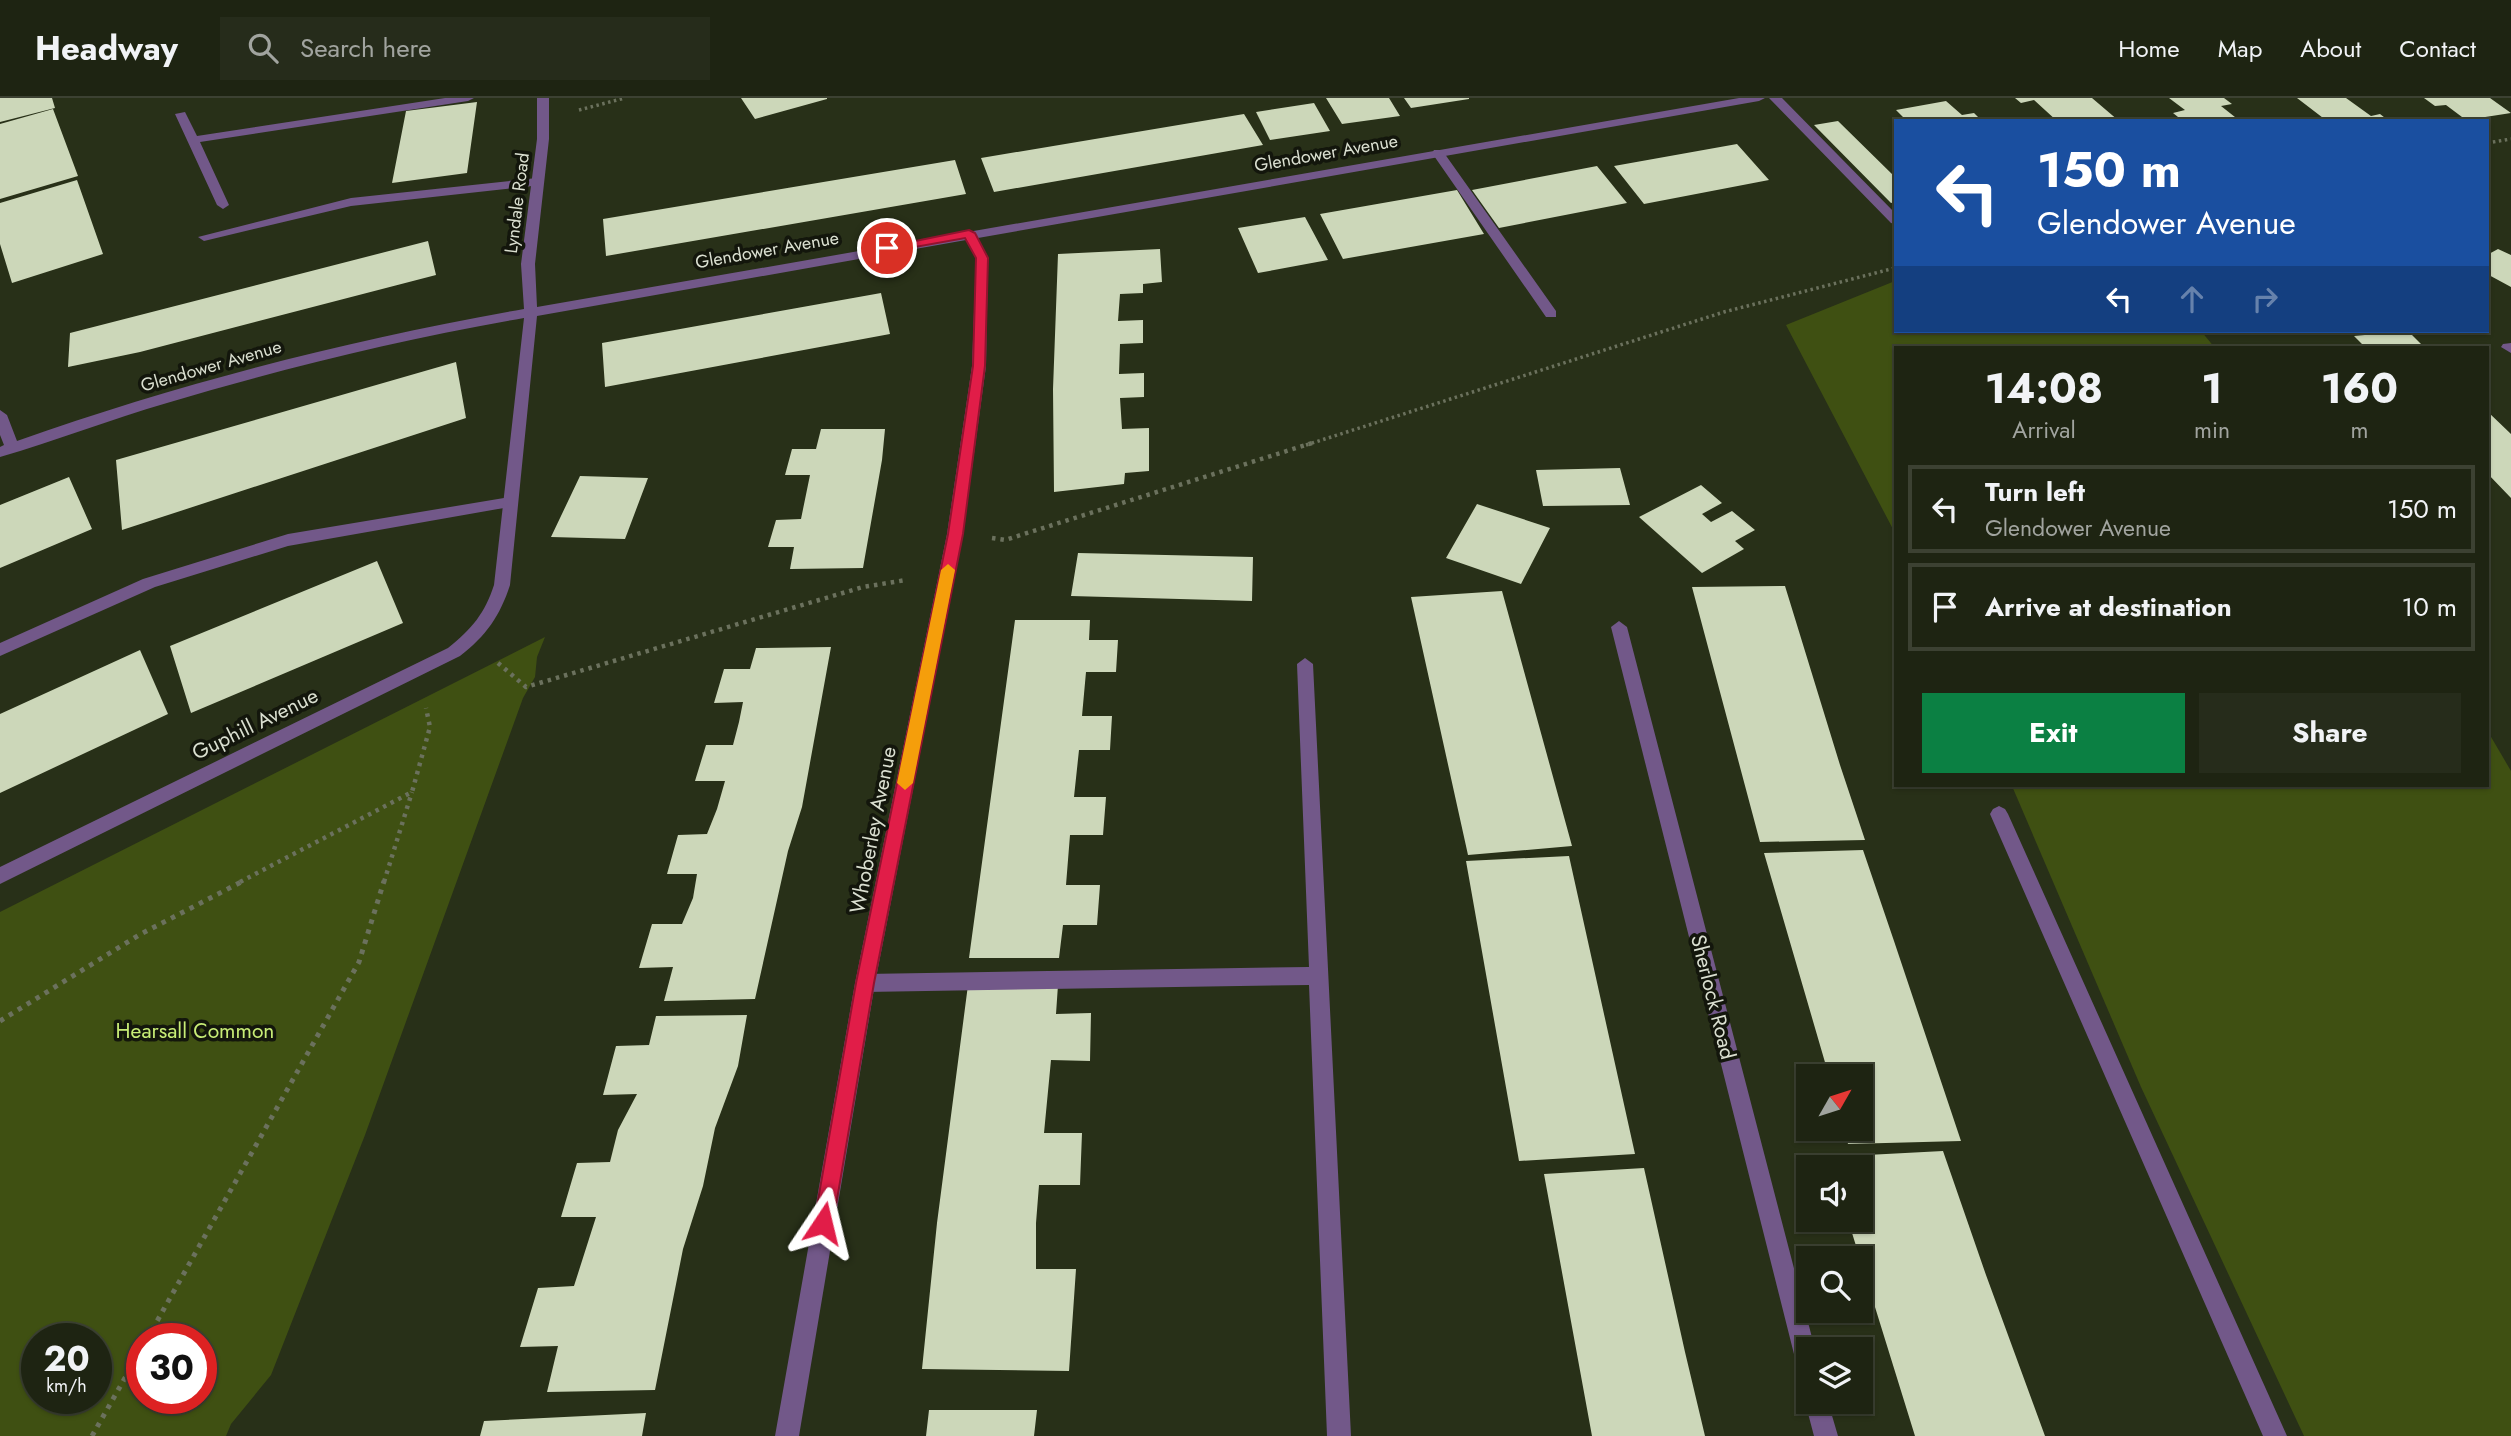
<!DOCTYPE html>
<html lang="en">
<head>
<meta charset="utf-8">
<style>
	:root { --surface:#1e2412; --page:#262c1b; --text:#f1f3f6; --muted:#a1a49f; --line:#3c4132; --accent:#0b8043 }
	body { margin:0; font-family:Jost,sans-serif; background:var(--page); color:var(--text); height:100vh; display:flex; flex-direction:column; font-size:26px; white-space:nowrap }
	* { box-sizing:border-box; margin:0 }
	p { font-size:23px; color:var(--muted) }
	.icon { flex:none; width:38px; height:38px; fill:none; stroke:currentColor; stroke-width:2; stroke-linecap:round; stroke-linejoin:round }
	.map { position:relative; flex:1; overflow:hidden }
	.panel { position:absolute; left:1894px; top:248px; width:595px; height:441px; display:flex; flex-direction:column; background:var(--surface); border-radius:0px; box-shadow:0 2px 5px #0004,0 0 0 2px var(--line) }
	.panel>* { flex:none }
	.banner { position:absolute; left:1894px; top:21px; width:595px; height:214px; border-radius:0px; box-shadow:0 2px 5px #0004,0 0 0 2px var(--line); background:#1a4fa0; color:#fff; overflow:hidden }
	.needle { width:46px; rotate:51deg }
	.buttons { position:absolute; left:1796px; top:966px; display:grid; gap:14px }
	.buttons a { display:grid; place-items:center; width:77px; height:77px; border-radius:0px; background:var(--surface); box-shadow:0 2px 5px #0004,0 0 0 2px var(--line); font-size:35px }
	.speed { position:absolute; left:21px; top:1225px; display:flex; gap:14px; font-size:35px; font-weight:700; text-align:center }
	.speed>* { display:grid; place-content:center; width:91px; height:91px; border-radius:50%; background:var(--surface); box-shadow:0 2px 5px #0004,0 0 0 2px var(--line); line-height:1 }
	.speed small { font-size:18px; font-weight:400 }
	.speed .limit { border:10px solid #d22; background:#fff; color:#111 }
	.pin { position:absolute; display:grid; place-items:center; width:60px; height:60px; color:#fff; margin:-30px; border:4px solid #fff; border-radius:50%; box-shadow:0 2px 7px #0007 }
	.me { position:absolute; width:77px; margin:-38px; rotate:10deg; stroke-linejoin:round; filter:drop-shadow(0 0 5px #0008) }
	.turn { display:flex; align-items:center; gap:24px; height:147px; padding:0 28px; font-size:32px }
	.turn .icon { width:91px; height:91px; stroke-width:2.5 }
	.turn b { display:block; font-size:49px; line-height:60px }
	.lanes { display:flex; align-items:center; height:66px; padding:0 28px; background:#0003; justify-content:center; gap:35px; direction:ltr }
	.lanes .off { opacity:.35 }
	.eta { display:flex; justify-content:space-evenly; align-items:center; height:119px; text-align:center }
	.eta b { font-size:42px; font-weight:700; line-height:49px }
	.primary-button { display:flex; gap:14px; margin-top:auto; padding:14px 28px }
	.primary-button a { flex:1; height:80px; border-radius:0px; background:var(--accent); color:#fff; font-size:28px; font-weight:700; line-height:80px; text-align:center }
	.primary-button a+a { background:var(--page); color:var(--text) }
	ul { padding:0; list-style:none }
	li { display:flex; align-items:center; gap:21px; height:88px; margin:0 14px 10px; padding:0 14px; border:4px solid var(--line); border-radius:0px }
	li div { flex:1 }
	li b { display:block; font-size:26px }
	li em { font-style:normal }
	header { display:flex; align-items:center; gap:42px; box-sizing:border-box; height:98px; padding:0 35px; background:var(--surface); border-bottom:2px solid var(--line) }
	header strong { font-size:33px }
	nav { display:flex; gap:38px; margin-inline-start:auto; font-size:24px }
	.search { width:490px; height:63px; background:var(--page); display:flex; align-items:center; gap:18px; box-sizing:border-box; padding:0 24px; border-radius:0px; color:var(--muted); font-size:26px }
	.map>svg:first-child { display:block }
	.green { fill:#3f5012; fill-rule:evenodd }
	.building { fill:#ccd7b9 }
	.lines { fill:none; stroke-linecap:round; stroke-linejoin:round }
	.path-far2 { stroke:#6b715d; stroke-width:3.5; stroke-dasharray:2.5 3.5; stroke-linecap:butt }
	.path-far1 { stroke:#6b715d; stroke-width:4.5; stroke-dasharray:3.5 5; stroke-linecap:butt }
	.path { stroke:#6b715d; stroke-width:5; stroke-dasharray:4.5 6; stroke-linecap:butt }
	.lane { fill:#725889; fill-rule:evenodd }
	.street { fill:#725889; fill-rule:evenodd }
	.route { fill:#e11d48; stroke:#92132f; stroke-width:2 }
	.slow { fill:#f59e0b }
	.labels { text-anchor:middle; stroke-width:7; stroke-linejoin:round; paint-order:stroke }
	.far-street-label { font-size:18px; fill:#dadfd0; stroke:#13160c }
	.street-label { font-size:21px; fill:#dadfd0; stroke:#13160c }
	.park-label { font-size:21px; fill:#c8ed76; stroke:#13160c }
</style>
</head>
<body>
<header>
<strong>Headway</strong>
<div class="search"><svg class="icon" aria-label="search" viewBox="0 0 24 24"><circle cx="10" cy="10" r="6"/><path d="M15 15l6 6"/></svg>Search here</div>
<nav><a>Home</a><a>Map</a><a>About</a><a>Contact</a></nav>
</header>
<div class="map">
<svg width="2511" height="1338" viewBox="0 0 2511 1338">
	<rect width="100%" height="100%" fill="#283018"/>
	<path class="green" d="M1895,183V233H2201L2215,250H1895V435L1786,227Z
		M545,539L537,559L535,579L523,600L365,1037L271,1277L231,1326L226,1338H0V814ZM37,1241H96V1300H37ZM142,1241H201V1300H142Z
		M2487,632L2511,673V1338H2304L2141,989L2012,688H2487Z"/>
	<path class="building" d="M0,0H52L55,10L0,24Z
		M741,0H827V1L755,21Z
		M1326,0H1389L1400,18L1342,26Z
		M1404,0H1469V1L1411,10Z
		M2015,0H2092L2119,23H2057L2034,2L2021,5Z
		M2169,0H2224L2232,6L2221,8L2240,23H2183L2173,15L2185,12Z
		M2297,0H2346L2371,18L2380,16L2389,23H2327Z
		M2424,0H2490L2511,15L2466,22L2446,7L2435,8Z
		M1946,3L1962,17L1974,15L1982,23H1907L1896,12Z
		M477,4L467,75L392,85L406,13Z
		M1314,5L1330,33L1270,42L1256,14Z
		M53,11L78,78L0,101V26Z
		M1244,16L1263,47L994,94L981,60Z
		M1838,23L1895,79V104L1891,105L1814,27Z
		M1737,46L1769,82L1644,106L1614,68Z
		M955,62L966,96L606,158L603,121Z
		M1597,68L1627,105L1499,130L1472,92Z
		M77,82L103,156L12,185L0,146V105Z
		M1457,92L1484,136L1343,161L1320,116Z
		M1305,119L1328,162L1258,175L1238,130Z
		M428,143L436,177L140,254L68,269L70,235Z
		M1160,151L1162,184L1143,186V195L1120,196L1118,223L1143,222V245L1120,246L1119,276L1144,275V299L1120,300L1122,331L1149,330V373L1125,375L1124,386L1054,394L1053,291L1058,156Z
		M2498,151L2511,157V189L2487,176V157Z
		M881,195L890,236L605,289L602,245Z
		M2408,233L2425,250H2366L2354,238Z
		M456,264L466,320L122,432L116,362Z
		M2487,313L2511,336V400L2487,375Z
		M821,331H885L882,362L863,470L790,471L794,449H768L776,422L801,421L810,377H785L792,351H816Z
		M1620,370L1630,407L1543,408L1536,372Z
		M580,378L648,380L625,441L551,439Z
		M69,379L92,431L0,470V407Z
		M1701,387L1722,405L1702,416L1711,424L1732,413L1755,432L1735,443L1744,451L1702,475L1639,419Z
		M1477,406L1550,430L1521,486L1446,460Z
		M1078,455L1253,459L1252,503L1071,498Z
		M377,463L403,525L191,615L170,548Z
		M1785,488L1840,667L1865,742L1760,744L1692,489Z
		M1502,493L1572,748L1468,757L1411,499Z
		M1015,522H1090L1089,542H1118L1116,574H1086L1082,618H1112L1110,652H1079L1074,699H1106L1103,737H1070L1066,787H1100L1097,827H1063L1059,860H969Z
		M831,549L802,709L788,753L755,901L664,903L673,869L639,870L652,826H682L693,800L697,776H667L678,737L707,736L717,711L725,683H695L706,647H733L739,624L743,604L714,605L724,571H750L756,550Z
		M140,552L168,616L0,695V616Z
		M1863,752L1894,843L1961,1043L1848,1046L1844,1031H1860V978H1829L1764,755Z
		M1569,758L1635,1056L1519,1063L1466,763Z
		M968,887H1058L1056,916L1091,915L1090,963L1051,962L1044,1035H1082L1080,1087H1039L1036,1125V1171H1076L1069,1273L922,1271L937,1125Z
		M747,917L738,968L715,1030L703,1088L683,1151L655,1292L547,1294L558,1248L520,1249L538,1190L574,1188L596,1119H561L577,1065L610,1064L618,1032L637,996L603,997L616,948L649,947L656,918Z
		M1943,1053L1986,1177L2045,1338H1915L1848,1122H1860V1069H1832L1829,1059Z
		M1644,1070L1685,1254L1705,1338H1592L1544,1076Z
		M929,1312H1037L1034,1338H926Z
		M646,1315L642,1338H480L484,1323Z"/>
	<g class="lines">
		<path class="path-far2" d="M579,12L625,0
			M2487,45L2511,41
			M1306,347L1724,214L1895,170"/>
		<path class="path-far1" d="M992,440L1005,442L1312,345
			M498,565L526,589L863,489L906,482
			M240,784L412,694L430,629L426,610
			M384,784L412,694"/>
		<path class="path" d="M0,923L139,837L243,783
			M147,1241L359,864L384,783
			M92,1338L142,1250"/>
		<path class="lane" d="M445,0H474L468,3L200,44L229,107L223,111L217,107L175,16L185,14L197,38Z
			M1769,0H1782L1895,115V126L1891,125Z
			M1434,52H1442L1556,213V219H1546L1432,55Z
			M537,80L543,84L541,87L351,108L204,143L198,139L351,100Z
			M510,399L515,400L518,404L515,408L288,448L155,489L0,558V545L143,481L288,436Z
			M1305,560L1313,566L1351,1338H1327L1309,887L865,894L858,891L855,885L858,879L865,876L1309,869L1297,566Z
			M1999,708L2005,711L2008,716L2287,1338H2263L1990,716L1993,711Z"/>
		<path class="street" d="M537,0H549V41L535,166L537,209L1739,0H1765L1759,3L978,140L988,160L986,268L963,436L875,885L799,1338H775L855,885L947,436L972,268L976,160L966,142L537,218L510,487C500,518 486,538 460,558L0,786V769L448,550C472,531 485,515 494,487L524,220C403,241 284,270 167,305C111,321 56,343 0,359V349L4,347L0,337V312L7,317L17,343C181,285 352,241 524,211L521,166L537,41Z
			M2511,245V255L2501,249L2503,246Z
			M1619,523L1627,529L1815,1251H1808V1279L1800,1276L1797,1268L1611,529Z
			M1808,1298V1304H1828L1838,1338H1814L1805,1304Z"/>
	</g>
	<path class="route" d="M969,132L975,135L988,160L985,268L963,436L874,885L833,1125L830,1132L823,1135L816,1132L814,1125L856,885L948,436L973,268L976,160L965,140L887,154L881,150Z"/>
	<path class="slow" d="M948,466L955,472L913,685L905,692L897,685L941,472Z"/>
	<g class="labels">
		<g class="far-street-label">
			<text transform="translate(1326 55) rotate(-10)" y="6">Glendower Avenue</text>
			<text transform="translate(517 105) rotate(-83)" y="6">Lyndale Road</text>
			<text transform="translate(767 152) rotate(-10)" y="6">Glendower Avenue</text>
			<text transform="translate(211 268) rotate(-16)" y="6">Glendower Avenue</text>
		</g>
		<g class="street-label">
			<text transform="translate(255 626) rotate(-26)" y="7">Guphill Avenue</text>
			<text transform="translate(873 732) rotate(-79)" y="7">Whoberley Avenue</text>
			<text transform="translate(1713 899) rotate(76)" y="7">Sherlock Road</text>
		</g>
		<g class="park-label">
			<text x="195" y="940">Hearsall Common</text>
		</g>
	</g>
</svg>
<div class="buttons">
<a><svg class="needle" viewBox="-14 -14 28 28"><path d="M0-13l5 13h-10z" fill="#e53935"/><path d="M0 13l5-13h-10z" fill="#a1a49f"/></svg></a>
<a><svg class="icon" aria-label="sound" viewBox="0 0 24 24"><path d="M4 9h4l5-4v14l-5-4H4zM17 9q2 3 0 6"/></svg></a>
<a><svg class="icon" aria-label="search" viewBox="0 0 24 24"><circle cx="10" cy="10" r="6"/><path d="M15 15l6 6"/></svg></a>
<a><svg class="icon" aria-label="layers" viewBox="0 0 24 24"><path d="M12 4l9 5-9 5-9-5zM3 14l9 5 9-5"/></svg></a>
</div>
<div class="speed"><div>20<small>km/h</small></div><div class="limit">30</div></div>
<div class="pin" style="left:887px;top:150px;background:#d93025"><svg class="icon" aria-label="arrive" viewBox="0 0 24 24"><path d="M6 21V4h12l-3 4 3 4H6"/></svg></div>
<svg class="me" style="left:823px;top:1125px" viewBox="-20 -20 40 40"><path d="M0-17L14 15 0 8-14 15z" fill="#e11d48" stroke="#fff" stroke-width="4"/></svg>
<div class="banner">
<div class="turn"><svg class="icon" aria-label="left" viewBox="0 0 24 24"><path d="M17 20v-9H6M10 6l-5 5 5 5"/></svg><div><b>150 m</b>Glendower Avenue</div></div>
<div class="lanes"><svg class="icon" aria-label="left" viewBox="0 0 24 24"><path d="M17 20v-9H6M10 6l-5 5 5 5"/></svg><svg class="icon off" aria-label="ahead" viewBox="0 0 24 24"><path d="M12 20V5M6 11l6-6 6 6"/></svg><svg class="icon off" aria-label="right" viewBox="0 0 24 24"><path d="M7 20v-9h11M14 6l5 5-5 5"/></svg></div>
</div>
<section class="panel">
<div class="eta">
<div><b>14:08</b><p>Arrival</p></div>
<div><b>1</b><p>min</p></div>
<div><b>160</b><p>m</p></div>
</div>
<ul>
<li><svg class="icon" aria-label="left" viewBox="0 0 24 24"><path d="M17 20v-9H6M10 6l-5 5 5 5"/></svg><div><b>Turn left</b><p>Glendower Avenue</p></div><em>150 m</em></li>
<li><svg class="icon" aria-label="arrive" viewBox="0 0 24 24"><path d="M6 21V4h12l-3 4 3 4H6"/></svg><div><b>Arrive at destination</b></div><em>10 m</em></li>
</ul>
<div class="primary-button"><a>Exit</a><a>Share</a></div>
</section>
</div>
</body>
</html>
